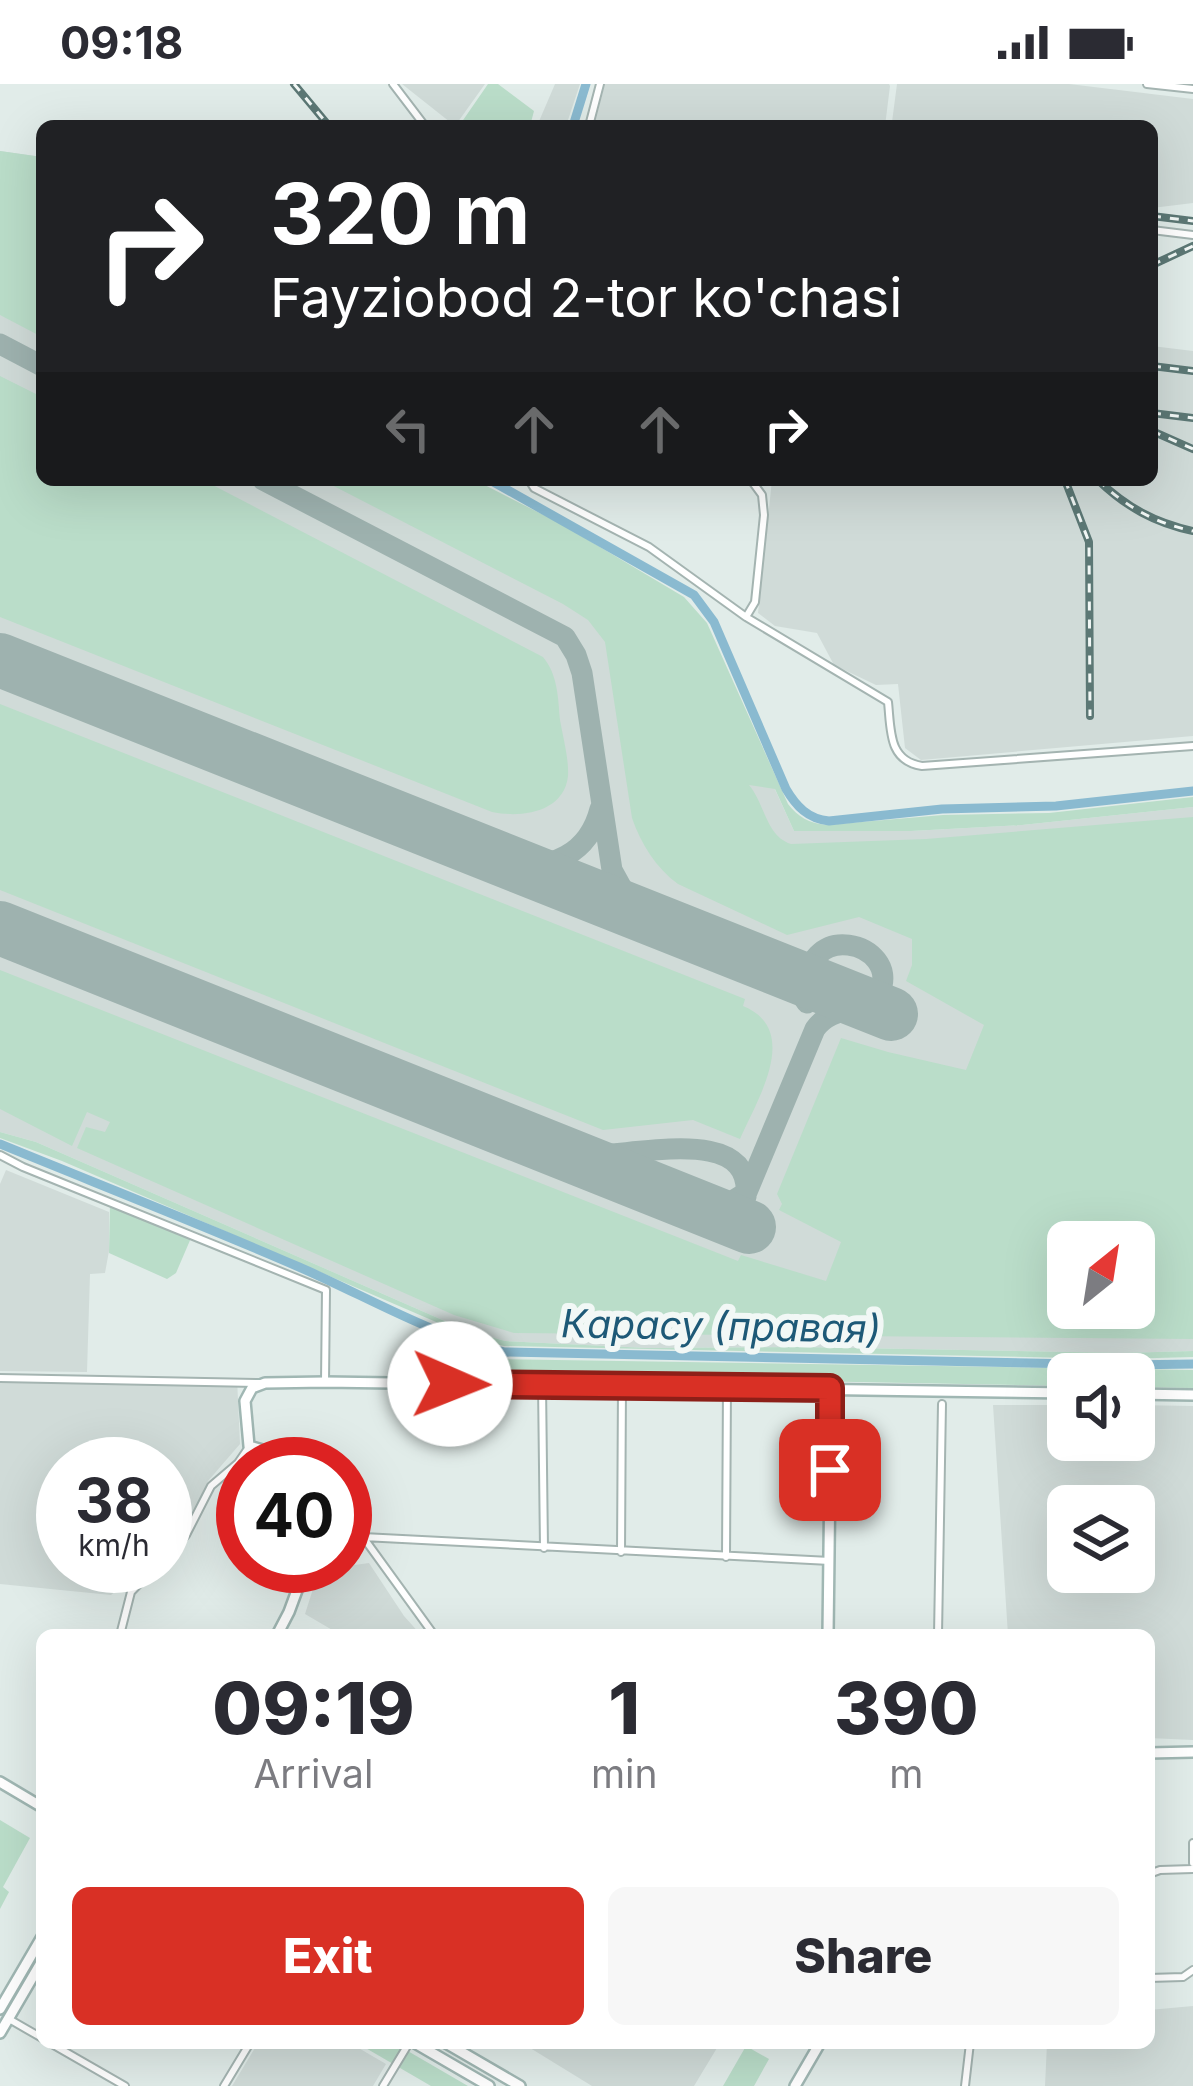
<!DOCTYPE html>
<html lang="en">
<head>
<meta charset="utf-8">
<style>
	:root { --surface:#fff; --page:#f7f7f7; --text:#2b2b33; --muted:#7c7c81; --accent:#d93025 }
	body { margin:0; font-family:Inter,sans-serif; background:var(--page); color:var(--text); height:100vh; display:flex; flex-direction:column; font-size:45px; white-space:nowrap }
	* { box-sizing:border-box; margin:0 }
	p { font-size:39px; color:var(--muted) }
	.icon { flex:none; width:66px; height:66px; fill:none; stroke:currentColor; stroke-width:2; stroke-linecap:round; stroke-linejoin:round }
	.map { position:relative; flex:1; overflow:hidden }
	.side { position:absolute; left:36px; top:1545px; width:1119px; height:420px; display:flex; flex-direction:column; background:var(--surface); border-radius:18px; box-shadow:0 12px 48px #0002 }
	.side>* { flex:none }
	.hud { position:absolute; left:36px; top:36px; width:1122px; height:366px; border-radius:18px; box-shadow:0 12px 48px #0002; background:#202124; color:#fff; overflow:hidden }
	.needle { width:78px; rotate:30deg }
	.controls { position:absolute; left:1047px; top:1137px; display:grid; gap:24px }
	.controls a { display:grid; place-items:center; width:108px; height:108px; border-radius:18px; background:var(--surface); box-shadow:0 12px 48px #0002; font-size:60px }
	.speed { position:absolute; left:36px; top:1353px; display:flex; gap:24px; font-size:60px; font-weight:700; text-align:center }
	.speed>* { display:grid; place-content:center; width:156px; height:156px; border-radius:50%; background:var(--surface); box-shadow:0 12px 48px #0002; line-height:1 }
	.speed small { font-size:30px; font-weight:400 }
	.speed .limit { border:18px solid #d22; background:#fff; color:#111 }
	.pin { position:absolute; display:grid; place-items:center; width:102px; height:102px; color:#fff; margin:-51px; border-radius:24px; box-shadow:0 6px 18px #0006 }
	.me { position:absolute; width:132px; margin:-66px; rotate:91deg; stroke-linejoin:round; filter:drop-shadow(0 0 9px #0008) }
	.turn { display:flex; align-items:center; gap:42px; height:252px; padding:0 36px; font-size:54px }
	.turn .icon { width:156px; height:156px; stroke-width:2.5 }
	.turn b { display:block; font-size:84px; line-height:102px }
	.lanes { display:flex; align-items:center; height:114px; padding:0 36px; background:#0003; justify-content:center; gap:60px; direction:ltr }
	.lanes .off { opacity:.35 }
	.eta { display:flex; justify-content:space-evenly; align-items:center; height:204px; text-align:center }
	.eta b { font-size:72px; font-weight:800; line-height:84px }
	.cta { display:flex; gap:24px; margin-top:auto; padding:24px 36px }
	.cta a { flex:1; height:138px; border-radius:18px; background:var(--accent); color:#fff; font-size:48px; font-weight:800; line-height:138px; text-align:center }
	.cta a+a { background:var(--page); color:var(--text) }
	.status { display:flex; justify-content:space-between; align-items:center; height:84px; padding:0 60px; background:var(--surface); direction:ltr }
	.status svg { height:33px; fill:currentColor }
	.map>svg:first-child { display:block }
	.built { fill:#d0dbd8; fill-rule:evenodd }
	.green { fill:#baddc9; fill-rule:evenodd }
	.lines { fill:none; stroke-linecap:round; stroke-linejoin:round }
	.canal { stroke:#8abad0; stroke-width:9 }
	.taxiway { stroke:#9eb2af; stroke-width:21 }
	.runway { stroke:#9eb2af; stroke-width:54 }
	.street-casing { stroke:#a4b4b1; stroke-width:10 }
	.secondary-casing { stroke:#a0b7b3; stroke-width:14 }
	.street { stroke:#fff; stroke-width:6 }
	.secondary { stroke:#fff; stroke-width:9 }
	.rail-casing { stroke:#5c7875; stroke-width:8 }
	.rail { stroke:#f2f8f6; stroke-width:3; stroke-dasharray:9; stroke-linecap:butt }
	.route-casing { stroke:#8d1f18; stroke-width:30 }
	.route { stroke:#d93025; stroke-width:21 }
	.labels { text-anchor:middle; stroke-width:12; stroke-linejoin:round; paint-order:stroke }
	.water-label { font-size:39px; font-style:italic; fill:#1d5977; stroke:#f2f8f6 }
</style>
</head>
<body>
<div class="status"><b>09:18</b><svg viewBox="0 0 49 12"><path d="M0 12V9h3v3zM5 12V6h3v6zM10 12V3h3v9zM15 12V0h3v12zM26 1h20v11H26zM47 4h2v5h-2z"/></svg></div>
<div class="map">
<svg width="1193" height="2002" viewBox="0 0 1193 2002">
	<rect width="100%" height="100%" fill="#e1ece9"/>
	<path class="built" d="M402,0H485L455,42Z
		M555,0H580L566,42H537Z
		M605,0H889L890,2L885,42H594Z
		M897,0H1069L1193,15V119L1152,124V42H887L892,38Z
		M0,67L42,73V396H454L708,559L794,747H911L1022,741L1193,723V1267L1120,1269L800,1263L647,1264L505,1257L463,1245L36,1058L0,1048ZM1068,1158H1134V1224H1068Z
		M1152,262L1193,267V652L921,676L905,664L898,600L876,601L834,581L817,549L775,542L758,529L772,396H933L955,398L956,396H1152Z
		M6,1086L109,1128V1167L105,1189L90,1190L87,1288L0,1287V1100Z
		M0,1291L237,1294L240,1360L208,1397L189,1443L165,1464V1380H63V1482H144L111,1511L0,1500Z
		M993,1321H1068V1356H1134V1321L1193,1322V1656L1149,1654V1551H1008ZM1068,1422H1134V1488H1068Z
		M369,1479L404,1532L421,1551H332L334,1547L305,1530L319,1486Z
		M1193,1922V2002H1045L1047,1959H1149V1926Z
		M258,1959H350L386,1980L373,2002H232Z
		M522,1959H720L694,2002H592Z"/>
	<path class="green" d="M488,0H498L534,27L530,42H459Z
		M0,67L42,73V253L0,231Z
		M0,292L42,313V396H203L543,573C558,591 558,614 560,636C563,653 569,675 568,692C564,729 520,734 492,728L0,533Z
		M322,396H475L563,441L684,513L707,539L788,720C798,733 809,739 826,741L943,731L1049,729L1193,713V723L1022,741L911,747H794L775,705L749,701C765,720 766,752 791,760L926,755L1193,733V1255L514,1249L454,1231L77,1064L86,1043L105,1048L110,1038L87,1028L72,1062L0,1025V886L738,1177L741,1171L826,1197L841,1158L779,1126L782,1120L777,1110L841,954L888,968L966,986L984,941L906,897L912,881V855L859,833L787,851L678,800C656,784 641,760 632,734L605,558L588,536L563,520ZM1068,1158H1134V1224H1068Z
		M0,620L745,915L743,922C802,946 757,1016 740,1055L693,1036L603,1046L0,806Z
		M0,1048L36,1058L463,1245L505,1257L647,1264L800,1263L1120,1269L1193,1267V1273L1120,1275L504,1262L478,1256L62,1077L0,1054Z
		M110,1120L191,1154L176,1189L167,1195L109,1169Z
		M489,1275L1193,1286V1304L1134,1303V1290H1068V1302L487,1291Z
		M0,1736L30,1754L3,1803L9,1808L0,1825Z
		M357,1959H394L468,2002H431Z
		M746,1962L769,1975L754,2002H723Z"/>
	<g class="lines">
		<path class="canal" d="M573,42L586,0
			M490,396L694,511L714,538L786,705C796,722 808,735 829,737L942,725L1056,722L1193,707
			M0,1060C100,1101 200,1140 299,1183C366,1212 432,1252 504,1268L1126,1281L1193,1280"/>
		<path class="taxiway" d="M0,260L42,282
			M263,396L565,553L576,571L582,589L612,786L628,815L642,828L663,840
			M509,778C551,788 589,769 600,725
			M765,880L792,897L807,919
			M567,1070C609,1081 754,1031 746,1113
			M673,1113L695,1133L708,1138
			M700,1123L726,1121L747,1108L815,945C833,919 869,930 880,907C901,860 800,829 806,915"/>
		<path class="runway" d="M0,576L891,930
			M0,844L749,1143"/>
		<g class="street-casing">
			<path id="street" d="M393,0L425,42
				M1147,0L1193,5
				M589,42L600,0
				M1152,146L1193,151
				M529,396L534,404L649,463L746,533
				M751,396L762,411L764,431L755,518L746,533L888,618C891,646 888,677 922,682L1193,662
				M0,1071L23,1083L326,1206L325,1298
				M0,1294L260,1299
				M542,1301L544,1464
				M345,1447L363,1453L830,1477
				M363,1453L434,1551
				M621,1468L622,1303
				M165,1473L186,1451L211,1402L238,1379L249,1363
				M726,1473L727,1303
				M120,1551L131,1508L156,1482
				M938,1551L942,1320
				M1193,1759V1779
				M1149,1790L1160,1786L1193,1785
				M1149,1894L1183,1893L1193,1886
				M9,1935L42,1954
				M50,1959L125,2002
				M224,2002L250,1959
				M383,2002L409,1959
				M965,2002L970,1959"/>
		</g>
		<g class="secondary-casing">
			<path id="secondary" d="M1134,1310L1193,1311
				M311,1380L249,1362L245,1317L252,1304L265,1299L325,1298L1068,1309
				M277,1551L289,1528L306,1482
				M828,1551L831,1304
				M1149,1669L1193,1668
				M0,1698L42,1723
				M0,1925L42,1853
				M0,1949L42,1877
				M415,1959L489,2002
				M446,1959L520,2002
				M795,2002L820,1959"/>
		</g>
		<use href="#street" class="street"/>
		<use href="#secondary" class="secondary"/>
		<g class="rail-casing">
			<path id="rail" d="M294,0L329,42
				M1152,132L1193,137
				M1152,181L1193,162
				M1152,282L1193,287
				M1152,329L1193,334
				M1152,347L1193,365
				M1065,396L1089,458L1090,632
				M1098,396C1126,423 1155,439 1193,447"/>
		</g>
		<use href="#rail" class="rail"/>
	</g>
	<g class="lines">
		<g class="route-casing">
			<path id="route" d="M450,1300L830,1304V1386"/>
		</g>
		<use href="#route" class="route"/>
	</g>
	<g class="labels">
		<g class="water-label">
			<text transform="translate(721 1242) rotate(1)" y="14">Карасу (правая)</text>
		</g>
	</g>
</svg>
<div class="controls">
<a><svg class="needle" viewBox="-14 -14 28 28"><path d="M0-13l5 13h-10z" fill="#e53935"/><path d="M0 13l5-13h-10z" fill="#7c7c81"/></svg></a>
<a><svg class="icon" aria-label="sound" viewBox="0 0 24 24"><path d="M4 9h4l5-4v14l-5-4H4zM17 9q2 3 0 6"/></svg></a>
<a><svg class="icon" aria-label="layers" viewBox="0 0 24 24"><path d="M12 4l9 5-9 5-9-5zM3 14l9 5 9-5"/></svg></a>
</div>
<div class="speed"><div>38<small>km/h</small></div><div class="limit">40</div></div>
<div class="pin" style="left:830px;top:1386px;background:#d93025"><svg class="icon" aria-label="arrive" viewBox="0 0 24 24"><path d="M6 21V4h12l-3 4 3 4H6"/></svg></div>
<svg class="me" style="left:450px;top:1300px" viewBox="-20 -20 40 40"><circle r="19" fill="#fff"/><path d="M0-13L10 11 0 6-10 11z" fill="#d93025"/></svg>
<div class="hud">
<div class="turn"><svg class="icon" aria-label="right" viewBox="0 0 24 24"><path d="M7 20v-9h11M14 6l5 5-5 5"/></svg><div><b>320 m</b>Fayziobod 2-tor ko'chasi</div></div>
<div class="lanes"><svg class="icon off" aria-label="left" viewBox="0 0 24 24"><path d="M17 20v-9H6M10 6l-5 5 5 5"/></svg><svg class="icon off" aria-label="ahead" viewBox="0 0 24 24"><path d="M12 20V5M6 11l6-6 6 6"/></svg><svg class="icon off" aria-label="ahead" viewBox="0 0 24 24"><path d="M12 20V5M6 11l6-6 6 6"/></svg><svg class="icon" aria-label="right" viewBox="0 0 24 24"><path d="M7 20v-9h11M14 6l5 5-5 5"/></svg></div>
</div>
<section class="side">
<div class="eta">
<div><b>09:19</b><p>Arrival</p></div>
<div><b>1</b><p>min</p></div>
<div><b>390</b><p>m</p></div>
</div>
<div class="cta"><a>Exit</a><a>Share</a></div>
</section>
</div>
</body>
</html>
